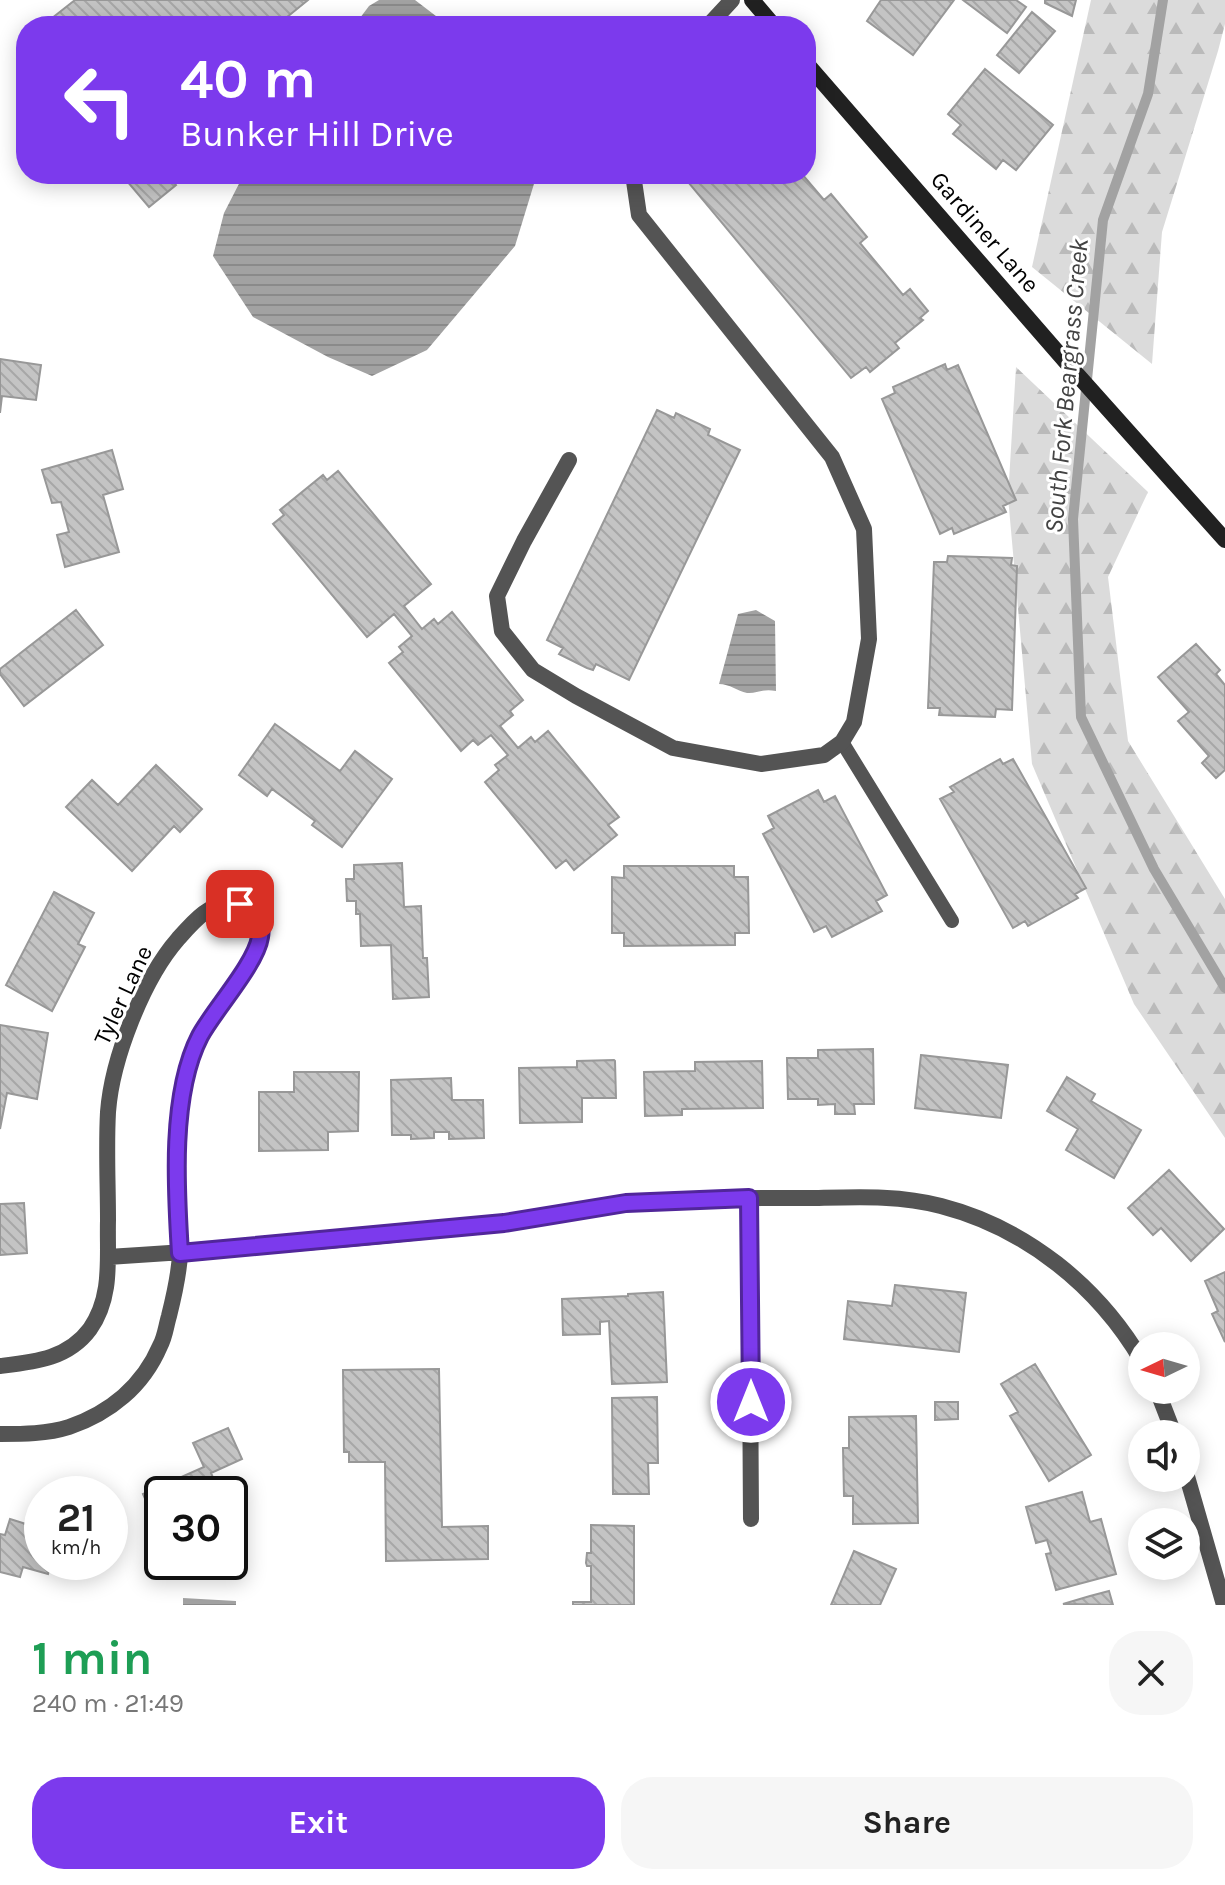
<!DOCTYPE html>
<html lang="en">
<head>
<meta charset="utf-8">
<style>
	:root { --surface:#fff; --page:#f6f6f6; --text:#222; --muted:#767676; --accent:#7c3aed }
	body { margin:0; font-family:Karla,sans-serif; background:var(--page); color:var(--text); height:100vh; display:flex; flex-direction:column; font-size:30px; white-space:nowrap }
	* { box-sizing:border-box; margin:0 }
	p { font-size:26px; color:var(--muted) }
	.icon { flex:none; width:44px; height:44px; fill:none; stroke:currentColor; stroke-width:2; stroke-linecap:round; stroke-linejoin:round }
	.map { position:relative; height:1605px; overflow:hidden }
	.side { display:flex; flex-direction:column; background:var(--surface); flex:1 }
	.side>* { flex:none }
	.hud { position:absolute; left:16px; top:16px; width:800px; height:168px; border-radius:32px; box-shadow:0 4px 20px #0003; background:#7c3aed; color:#fff; overflow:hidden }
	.needle { width:52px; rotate:265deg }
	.tools { position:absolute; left:1128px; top:1332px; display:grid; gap:16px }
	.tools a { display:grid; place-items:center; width:72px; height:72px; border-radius:50%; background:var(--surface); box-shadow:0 4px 20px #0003; font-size:40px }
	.speed { position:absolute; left:24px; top:1476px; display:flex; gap:16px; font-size:40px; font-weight:700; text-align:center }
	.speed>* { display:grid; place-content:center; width:104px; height:104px; border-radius:50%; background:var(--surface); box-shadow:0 4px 20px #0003; line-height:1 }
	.speed small { font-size:20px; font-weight:400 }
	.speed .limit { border:4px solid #111; border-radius:12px; background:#fff; color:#111 }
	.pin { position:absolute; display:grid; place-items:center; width:68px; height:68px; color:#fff; margin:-34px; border-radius:16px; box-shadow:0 4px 12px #0006 }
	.me { position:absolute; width:88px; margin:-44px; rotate:0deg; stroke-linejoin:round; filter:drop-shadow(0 0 6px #0008) }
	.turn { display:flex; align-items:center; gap:28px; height:168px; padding:0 32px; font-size:36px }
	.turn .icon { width:104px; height:104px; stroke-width:2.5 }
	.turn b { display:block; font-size:56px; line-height:68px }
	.round { display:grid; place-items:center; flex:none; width:84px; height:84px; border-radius:32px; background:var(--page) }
	.head { display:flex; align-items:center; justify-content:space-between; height:136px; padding:0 32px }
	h1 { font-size:48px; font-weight:700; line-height:60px; color:#1e9e55 }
	.button { display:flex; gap:16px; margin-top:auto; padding:16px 32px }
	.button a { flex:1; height:92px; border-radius:32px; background:var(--accent); color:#fff; font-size:32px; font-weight:700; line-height:92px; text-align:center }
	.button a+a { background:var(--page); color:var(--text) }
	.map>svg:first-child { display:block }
	.forest { fill:url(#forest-firs) }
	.water { fill:url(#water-rules) }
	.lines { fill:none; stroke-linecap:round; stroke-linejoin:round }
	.stream { stroke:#a2a2a2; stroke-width:10 }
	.building { fill:url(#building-back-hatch); stroke:#989898; stroke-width:2 }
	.lane { stroke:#545454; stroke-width:14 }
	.street { stroke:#545454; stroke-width:16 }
	.secondary { stroke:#212121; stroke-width:16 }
	.route-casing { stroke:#51269a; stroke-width:20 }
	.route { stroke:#7c3aed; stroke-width:14 }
	.labels { text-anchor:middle; stroke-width:6; stroke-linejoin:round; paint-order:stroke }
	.street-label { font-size:24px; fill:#000; stroke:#fff }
	.water-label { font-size:26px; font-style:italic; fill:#434343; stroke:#fff }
</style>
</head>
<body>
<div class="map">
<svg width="1225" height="1605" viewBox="0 0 1225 1605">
	<defs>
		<pattern id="forest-firs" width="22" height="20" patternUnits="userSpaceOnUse" patternTransform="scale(2)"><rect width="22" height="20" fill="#dbdbdb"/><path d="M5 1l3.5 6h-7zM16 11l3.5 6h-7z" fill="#bababa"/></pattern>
		<pattern id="water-rules" width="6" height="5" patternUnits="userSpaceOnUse" patternTransform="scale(2)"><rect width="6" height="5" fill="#a2a2a2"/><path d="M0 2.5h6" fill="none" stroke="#8a8a8a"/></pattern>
		<pattern id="building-back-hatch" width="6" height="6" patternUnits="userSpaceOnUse" patternTransform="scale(2)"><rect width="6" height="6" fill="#c4c4c4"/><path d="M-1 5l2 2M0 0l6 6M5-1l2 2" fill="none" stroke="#a7a7a7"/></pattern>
	</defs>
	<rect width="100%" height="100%" fill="#fff"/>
	<path class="forest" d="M1091,0H1225V24L1218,51L1162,232L1152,364L1032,267Z
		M1016,367L1148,492L1108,577L1128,741L1225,899V1138L1134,1004L1032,764L1008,497Z"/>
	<path class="water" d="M379,0H415L449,26H354L369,6Z
		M244,174H537L515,246L427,350L372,376L328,357L253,317L213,256L224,213Z
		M756,610L775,621L776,691C762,688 757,694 747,693C737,691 730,684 719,684L738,614Z
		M183,1598L236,1601V1605H183Z"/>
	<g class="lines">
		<path class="stream" d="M1163,0L1148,94L1103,220L1073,519L1081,717L1154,869L1225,988"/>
	</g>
	<path class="building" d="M75,0H308L276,26H42Z
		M881,0H954L913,55L867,21Z
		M963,0H1016L1026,7L1007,33Z
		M1045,0H1076L1072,16L1045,3Z
		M1032,12L1055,31L1019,73L997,55Z
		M985,69L1053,125L1016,170L1003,160L996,169L953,134L961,125L948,114Z
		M121,174H167L176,185L149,207Z
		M698,174H802L824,200L831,194L867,237L860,243L903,295L910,289L928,311L920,318L923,320L895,343L899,348L870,372L866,367L851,378L688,182Z
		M0,359L41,365L36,400L2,396L0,413Z
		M945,364L947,370L958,365L1016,500L1003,506L1006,512L954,534L952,528L940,534L882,399L895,393L893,387Z
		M657,410L674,418L676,413L710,429L708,435L740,450L629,680L596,664L593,670L587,668L559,654L563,648L547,640Z
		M112,450L123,489L103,495L119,552L65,567L57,535L69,532L61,502L52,503L42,470Z
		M338,471L431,584L404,606L422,629L434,619L438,624L452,612L523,700L510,711L513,715L500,726L518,748L531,737L535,742L548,731L619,817L608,825L617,835L574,870L566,860L556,868L485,782L499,770L495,765L508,755L491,735L478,745L473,740L461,751L389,663L403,652L399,647L412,636L394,614L367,637L273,524L284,515L280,510L323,475L327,480Z
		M948,556L1012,558L1011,565L1017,566L1012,710L996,709L995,717L939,715L940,708H928L934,562H947Z
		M76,610L103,645L24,706L0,674V669Z
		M1196,644L1220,670L1216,674L1225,685V770L1216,778L1202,763L1209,756L1178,721L1189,712L1158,677Z
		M275,724L340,771L355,751L392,779L342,847L312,825L315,821L272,789L267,796L239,775Z
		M1000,759L1003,764L1013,759L1086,888L1075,894L1078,898L1028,926L1025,921L1013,928L940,799L954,792L950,787Z
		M156,765L202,809L180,832L174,826L132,871L66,807L92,780L118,805Z
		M818,790L824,802L835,796L887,895L876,901L882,911L832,937L826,926L814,932L763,834L774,828L768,816Z
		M402,863L404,907L421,906L423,958H427L429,997L393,999L391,945L361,946L360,914H356V901H347L346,879H354V865Z
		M624,866H734V877H748L749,933H735V945L624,946V933H612V877L624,878Z
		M54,892L94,913L78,944L85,947L52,1011L6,985Z
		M0,1025L48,1033L37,1099L7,1093L0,1129Z
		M873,1049L874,1104H854L855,1114H835V1104L818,1105V1099H788L787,1058H818V1050Z
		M921,1055L1008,1065L1001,1118L915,1108Z
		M614,1060L615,1061L616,1098H582V1122L520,1123L519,1068L577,1067V1061Z
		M762,1061L763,1108L682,1109V1115L645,1116L644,1072L695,1071V1062Z
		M294,1072H359L358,1131L328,1132V1150L259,1151V1092H294Z
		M1067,1077L1095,1094L1091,1101L1141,1130L1114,1178L1066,1150L1078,1129L1047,1111Z
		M451,1078L452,1100H483L484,1138L449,1139V1132H434V1138L411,1139V1135H392L391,1080Z
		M1169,1170L1224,1229L1191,1261L1161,1228L1153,1235L1128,1208Z
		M24,1203L27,1253L0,1255V1204Z
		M1225,1272V1342L1212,1314L1218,1311L1205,1281Z
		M895,1285L966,1293L959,1352L844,1339L848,1301L892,1306Z
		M663,1292L667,1382L612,1384L609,1321L600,1322V1334L563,1335L562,1299L628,1296V1294Z
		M1035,1364L1091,1455L1049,1481L1010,1416L1018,1412L1001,1384Z
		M439,1369L442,1527L488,1526V1559L386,1561L385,1462H349V1452H344L343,1370Z
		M657,1397L658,1463H648L649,1494H613L612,1398Z
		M935,1402H958V1419L935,1420Z
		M916,1416L918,1523L853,1524V1496H844L843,1448H849V1417Z
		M228,1428L242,1459L211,1473L220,1494H162V1530L159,1531L143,1494L204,1467L193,1443Z
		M1082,1492L1090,1522L1101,1519L1116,1574L1056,1590L1046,1554L1051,1553L1047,1540L1036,1543L1026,1507Z
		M10,1519L42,1529V1562H51L48,1574L23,1567L20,1577L0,1572V1534L5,1535Z
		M591,1525L634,1526V1605H573V1602H591V1566H587L586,1563L587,1553H591Z
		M854,1551L896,1569L880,1605H831Z
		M1109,1591L1113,1605L1063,1604L1090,1596Z"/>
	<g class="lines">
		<path class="lane" d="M842,742L952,921"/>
		<path class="street" d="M708,26L732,0
			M569,460L524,541L497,596L502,631L533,670L576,696L673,748L761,764L824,755L842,742L854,722L869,639L864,529L832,457L639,215L634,181L636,174
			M749,1198L751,1519
			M108,1257C238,1249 372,1239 501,1223C543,1218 584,1207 627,1203C689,1197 752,1198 815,1198C857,1197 900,1195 941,1206C1026,1228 1098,1286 1142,1361
			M0,1366C34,1362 68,1359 90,1329C113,1296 107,1258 108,1220C108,1184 106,1148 108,1112C112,1059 143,979 178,939C192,923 211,900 235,903C252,904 263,924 260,940C257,954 247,966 239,978C221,1004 201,1029 191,1060C177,1102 175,1152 177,1197C177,1216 181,1235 180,1254C179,1275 174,1296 169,1316C166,1326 165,1337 160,1346C143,1386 110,1413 69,1427C47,1434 23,1434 0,1434
			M1157,1390L1174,1434
			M1186,1473L1224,1605"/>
		<path class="secondary" d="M752,0L774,26
			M806,63L1066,362L1225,540"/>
	</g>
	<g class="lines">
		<g class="route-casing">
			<path id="route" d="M240,904C253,911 263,922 260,937C256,964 214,1010 200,1036C170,1094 176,1189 180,1253L504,1223L626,1203L749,1198L751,1402"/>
		</g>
		<use href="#route" class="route"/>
	</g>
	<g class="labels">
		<g class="street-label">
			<text transform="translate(985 232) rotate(49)" y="8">Gardiner Lane</text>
			<text transform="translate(123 995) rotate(-65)" y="8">Tyler Lane</text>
		</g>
		<g class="water-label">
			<text transform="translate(1066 386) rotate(-85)" y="9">South Fork Beargrass Creek</text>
		</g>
	</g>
</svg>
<div class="tools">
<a><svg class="needle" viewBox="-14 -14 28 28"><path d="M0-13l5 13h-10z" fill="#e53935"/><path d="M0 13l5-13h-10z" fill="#767676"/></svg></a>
<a><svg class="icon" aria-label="sound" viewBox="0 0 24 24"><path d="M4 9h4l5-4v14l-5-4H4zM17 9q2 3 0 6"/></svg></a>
<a><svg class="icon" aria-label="layers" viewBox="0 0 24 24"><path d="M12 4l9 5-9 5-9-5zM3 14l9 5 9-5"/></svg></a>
</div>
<div class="speed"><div>21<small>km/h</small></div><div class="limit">30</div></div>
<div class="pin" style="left:240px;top:904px;background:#d93025"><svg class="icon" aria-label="arrive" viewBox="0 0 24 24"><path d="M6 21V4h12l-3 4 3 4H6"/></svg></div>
<svg class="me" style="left:751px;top:1402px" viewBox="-20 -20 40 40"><circle r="17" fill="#7c3aed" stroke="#fff" stroke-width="3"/><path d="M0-11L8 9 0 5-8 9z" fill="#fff"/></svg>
<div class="hud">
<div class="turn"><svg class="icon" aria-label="left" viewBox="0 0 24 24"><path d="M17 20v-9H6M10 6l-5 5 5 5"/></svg><div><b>40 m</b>Bunker Hill Drive</div></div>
</div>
</div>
<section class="side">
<div class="head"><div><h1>1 min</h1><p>240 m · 21:49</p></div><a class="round"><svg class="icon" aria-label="close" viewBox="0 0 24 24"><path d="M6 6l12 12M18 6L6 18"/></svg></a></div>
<div class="button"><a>Exit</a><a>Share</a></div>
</section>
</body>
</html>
